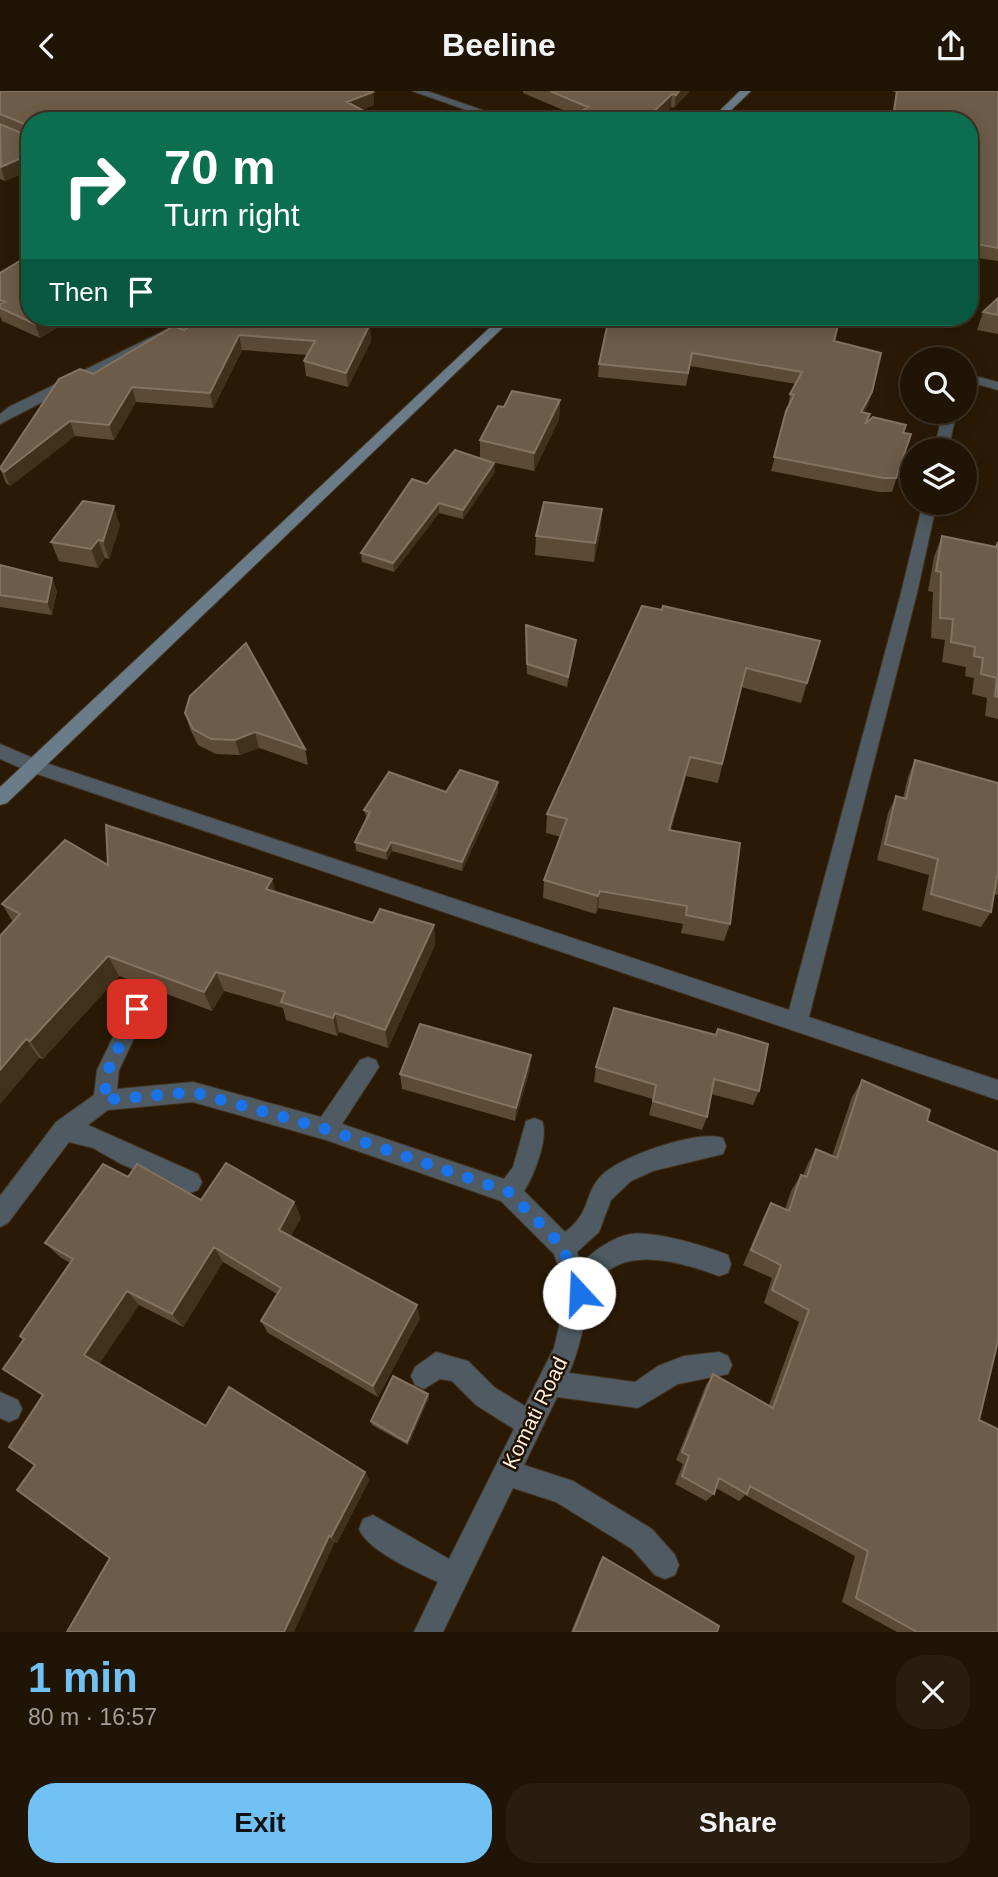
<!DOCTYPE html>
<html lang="en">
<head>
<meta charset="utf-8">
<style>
	:root { --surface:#201404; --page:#281d0e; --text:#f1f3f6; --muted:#a29e9a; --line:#3d3326; --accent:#71c1f5 }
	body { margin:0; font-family:Helvetica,sans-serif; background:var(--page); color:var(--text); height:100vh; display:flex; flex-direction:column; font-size:26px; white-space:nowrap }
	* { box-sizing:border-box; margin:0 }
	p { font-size:23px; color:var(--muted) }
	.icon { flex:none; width:38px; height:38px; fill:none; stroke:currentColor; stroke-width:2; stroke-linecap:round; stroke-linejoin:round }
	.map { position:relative; height:1541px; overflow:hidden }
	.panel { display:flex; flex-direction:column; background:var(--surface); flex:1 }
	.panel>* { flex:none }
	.hud { position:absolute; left:21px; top:21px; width:957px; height:214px; border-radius:28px; box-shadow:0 4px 18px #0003,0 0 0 2px var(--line); background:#0b6e4f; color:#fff; overflow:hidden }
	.fabs { position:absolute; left:900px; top:256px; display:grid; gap:14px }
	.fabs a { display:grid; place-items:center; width:77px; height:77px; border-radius:50%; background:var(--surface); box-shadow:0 4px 18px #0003,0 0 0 2px var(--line); font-size:35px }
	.pin { position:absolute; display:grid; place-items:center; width:60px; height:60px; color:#fff; margin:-30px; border-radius:14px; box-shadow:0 4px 10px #0006 }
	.me { position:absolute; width:77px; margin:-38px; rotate:340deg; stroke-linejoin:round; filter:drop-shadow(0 0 5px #0008) }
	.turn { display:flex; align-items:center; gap:24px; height:147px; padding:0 28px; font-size:32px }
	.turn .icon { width:91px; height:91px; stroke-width:2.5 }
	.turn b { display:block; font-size:49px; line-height:60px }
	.then { display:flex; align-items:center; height:66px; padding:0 28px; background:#0003; gap:14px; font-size:26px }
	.round { display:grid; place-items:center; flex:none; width:74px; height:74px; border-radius:28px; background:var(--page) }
	.head { display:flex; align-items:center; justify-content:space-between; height:119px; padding:0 28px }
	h1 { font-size:42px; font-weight:600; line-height:52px; color:var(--accent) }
	.cta { display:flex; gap:14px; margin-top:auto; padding:14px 28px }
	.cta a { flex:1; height:80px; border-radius:28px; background:var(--accent); color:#111; font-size:28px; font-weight:600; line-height:80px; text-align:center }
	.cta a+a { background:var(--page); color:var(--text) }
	header { display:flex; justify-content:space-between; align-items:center; height:91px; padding:0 28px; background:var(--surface); font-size:32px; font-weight:600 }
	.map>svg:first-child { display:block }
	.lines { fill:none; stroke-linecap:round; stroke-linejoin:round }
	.minor-casing { stroke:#433420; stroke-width:2 }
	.secondary-casing { stroke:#433420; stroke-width:2 }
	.minor { fill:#4f5a62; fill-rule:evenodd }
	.secondary { fill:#6a7c89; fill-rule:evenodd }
	.wall { fill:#5c4a35 }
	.shaded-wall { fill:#41301a }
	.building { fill:#6d5c48; stroke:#837360; stroke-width:2 }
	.route { stroke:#1a73e8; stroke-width:12; stroke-dasharray:0 21.6 }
	.labels { text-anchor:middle; stroke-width:5; stroke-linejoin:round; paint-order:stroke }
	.near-street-label { font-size:21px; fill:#fbf0e2; stroke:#201100 }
</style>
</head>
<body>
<header><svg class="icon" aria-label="back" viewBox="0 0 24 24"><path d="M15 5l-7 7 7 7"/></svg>Beeline<svg class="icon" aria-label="share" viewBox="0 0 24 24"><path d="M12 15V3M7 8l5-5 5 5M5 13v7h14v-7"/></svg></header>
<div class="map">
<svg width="998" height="1541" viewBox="0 0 998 1541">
	<rect width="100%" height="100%" fill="#2a1a05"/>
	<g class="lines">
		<g class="minor-casing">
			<path id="minor" d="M412,0H427L514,30H498Z
				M192,226H207L0,333V323L9,316Z
				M979,286L998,291V299L980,294L964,300V291Z
				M943,320H957L948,359H934Z
				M923,411H937L917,502L809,926L998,989V1009L28,680L0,668V653L40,670L789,919L901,502Z
				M137,909L144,911L148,918L119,979L117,998L193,991L321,1026L360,969L368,966L376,969L379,976L342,1033L504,1088L513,1076L526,1030L534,1027L542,1030C549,1047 534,1085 524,1100L565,1141C592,1121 583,1103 602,1084C621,1065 699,1038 723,1047L726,1055L723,1063L653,1080L631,1090L611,1109L599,1141L577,1161L581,1174C589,1162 615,1145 631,1143C655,1140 705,1155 728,1164L731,1173L728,1182L719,1185C676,1169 607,1149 590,1209C583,1234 580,1258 569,1282L635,1291L658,1275L684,1265L719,1261L728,1265L732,1274L728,1283L678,1293L638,1317L557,1306L524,1374L573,1390L652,1438L675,1464L679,1474L675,1484L665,1488L655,1484L632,1458L556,1411L513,1397L443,1541H414L438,1491C416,1481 368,1460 359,1438L363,1428L373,1424L449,1468L514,1338L476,1314L452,1290L440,1288L424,1298L415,1294L411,1285L415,1276L436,1261L468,1270L494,1296L525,1315L554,1257L567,1202L554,1163L501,1110L326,1049L193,1011L108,1019L88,1034L198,1083L202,1091L198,1099L190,1102L121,1073L93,1057L69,1051L8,1132L0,1136V1105L56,1031L94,1004L97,979L130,911Z
				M0,1301L18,1309L22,1318L18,1327L9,1331L0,1327Z"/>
		</g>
		<g class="secondary-casing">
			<path id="secondary" d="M740,0H751L720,30H709Z
				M501,226H514L7,712L0,714V696Z"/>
		</g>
		<use href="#minor" class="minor"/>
		<use href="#secondary" class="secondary"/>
	</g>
	<path class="wall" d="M0,0L373,1L374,14L362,19L30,30V79L5,90L0,88Z
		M523,0H690L674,17L671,16L657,30H566L575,24L523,2Z
		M892,0H998V170L970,166V30H891L896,2Z
		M0,182L30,226H75L40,247L2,230L0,225Z
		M998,207V243L977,239L983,221Z
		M212,226H377L370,236L371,250L348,296L306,285L304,270L308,264L242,259L213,317L136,311L114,349L75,345L10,395L6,392L0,377L93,283L184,239L205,231Z
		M625,233L834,250L868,314L864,321L868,330L911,343L892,401H879L771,380L788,317L790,303L796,293L690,275L686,295L598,286L599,273Z
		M560,309L559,328L534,380L491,371L495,381L463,428L439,422L394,481L362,471L361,462L427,393L480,367V349L504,316Z
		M120,434L109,468L105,467L98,477L59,470L51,451Z
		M601,437L594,471L535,464L536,445Z
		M942,445L996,456L998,450V628L985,625L987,607L972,603L974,587L965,585L966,576L942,571L945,549L931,547L933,501L928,500L934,466Z
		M0,474L57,500L52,524L0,516Z
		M662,519L820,550L801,612L741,596L718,692L686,685L671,739L730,833L724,850L681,842L683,833L598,817L596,823L543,807L544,789L561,746L546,742L547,723Z
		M526,544L575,559L567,596L527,583Z
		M190,605L305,658L308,674L259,657L240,664L216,663L198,654L190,638L185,622Z
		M915,669L998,692V804L994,803L991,821L981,836L922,819L929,784L877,769L888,722L896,705L903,707L908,686Z
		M446,701H498L462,780L392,760L387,769L356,760L355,751L367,728L364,719Z
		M108,774L276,802L373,832L434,834L435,854L388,957L339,941L337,945L286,929L283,917L224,900L212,920L119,885L43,968L39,967L0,1013L13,831L2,813Z
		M614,917L759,1000L753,1014L711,1003L707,1026L702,1039L649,1024L653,1008L594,991L596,976Z
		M530,978L515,1030L402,998L400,983Z
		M862,989L927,1030L979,1329L998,1541H897L842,1511L855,1465L745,1404L739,1410L716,1397L714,1403L706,1410L675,1393L683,1373L676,1369L706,1294L713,1283L769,1314L799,1231L764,1212L772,1187L743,1174L763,1127L771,1112L785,1118L791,1100L801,1084L803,1085L807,1074L816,1058L832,1065L852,1006Z
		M128,1086L201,1109L294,1111L301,1127L290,1145L420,1227L378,1306L268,1242L261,1230L277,1203L223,1171L183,1236L139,1214L99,1273L206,1335L365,1381L369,1389L337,1452L335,1451L110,1467L35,1374L43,1304L24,1248L70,1172L60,1166L45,1152Z
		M428,1303L429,1307L408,1354L372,1334L371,1330Z
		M603,1466L717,1541H571L599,1472Z"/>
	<path class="shaded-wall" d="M679,0H690L674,17L676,4Z
		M373,1L374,14L348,25L347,11Z
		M672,3L671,16L657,30H644Z
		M30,63V79L5,90L1,76Z
		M47,226H75L40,247L35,233Z
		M365,226H377L370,236L371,250L348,296L346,282L359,234Z
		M239,244L242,259L213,317L210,302Z
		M132,296L136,311L114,349L109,334Z
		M872,301L868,314L857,334L861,321Z
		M560,309L559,328L534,380V362Z
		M70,330L75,345L10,395L4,381Z
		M494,372L495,381L463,428V419Z
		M439,412V422L394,481L393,472Z
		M114,415L120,434L109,468L103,450Z
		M602,418L601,437L594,471L595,452Z
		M98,449L105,467L98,477L91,458Z
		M52,487L57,500L52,524L47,511Z
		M576,549L575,559L567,596L568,586Z
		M255,641L259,657L240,664L235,649Z
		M690,666L686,685L666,758L669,739Z
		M498,691V701L462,780V771Z
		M391,751L392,760L387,769L386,760Z
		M272,788L278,808L266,798Z
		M600,800L598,817L596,823L598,805Z
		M434,834L435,854L388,957L385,939Z
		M108,865L119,885L43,968L30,950Z
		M216,881L224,900L212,920L204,901Z
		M335,922L339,941L337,945L333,927Z
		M26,948L39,967L0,1013V979Z
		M531,964L530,978L515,1030L516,1017Z
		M294,1111L301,1127L286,1154L279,1139Z
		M214,1156L223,1171L183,1236L172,1223Z
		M127,1200L139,1214L98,1275L84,1264Z
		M417,1214L420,1227L378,1306L373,1295Z
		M428,1303L429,1307L408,1354L407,1351Z
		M365,1381L369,1389L337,1452L331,1446Z
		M329,1445L335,1451L294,1541H284Z"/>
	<path class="building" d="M0,0H371L373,1L347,11L382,30H30V63L1,76L0,33L28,45L27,34L0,23Z
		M550,0H679L676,4L672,3L644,30H566L588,16Z
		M897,0H998V157L970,152V30H892L893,24L897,21L894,20Z
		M23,168L30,171V226H47L35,233L0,217V213L5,211L0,209V182Z
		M998,207V224L983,221Z
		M212,226H365L359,234L369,235L346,282L304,270L315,250L239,244L210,302L132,296L109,334L70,330L4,381L0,377L59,288L80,278L93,283L174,235L184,239L198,229L205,231Z
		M629,226H840L834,250L881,262L872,301L861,321L870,323L865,333L873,326L906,334L903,342L911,343L896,387H883L774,366L786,320L794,304L790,303L802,281L692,262L688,282L599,273L608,231L625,233Z
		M512,300L560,309L534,362L480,349L498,315L504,316Z
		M455,359L494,372L463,419L439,412L393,472L361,462L412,388L427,393Z
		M83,410L114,415L103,450L98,449L91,458L51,451Z
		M544,411L602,418L595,452L536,445Z
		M942,445L996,456L998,451V606L995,605L997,587L981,583L983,567L974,565L975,556L951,551L953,528L940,527L941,481L936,480Z
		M0,474L52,487L47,511L0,504Z
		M642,515L662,519L663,515L820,550L807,592L746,577L722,673L690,666L669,739L740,752L730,833L686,824L687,815L600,800L598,805L544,789L567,728L547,723Z
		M526,534L576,549L568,586L527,573Z
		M246,552L305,658L255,641L235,649L211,648L193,638L185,622L190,605Z
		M915,669L998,692V785H997L991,821L931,803L938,768L885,753L896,705L906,708Z
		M460,679L498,691L462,771L391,751L386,760L355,751L370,721L364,719L389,681L446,701Z
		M106,734L272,788L266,798L373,832L380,818L434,834L385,939L335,922L333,927L281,911L285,901L216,881L204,901L108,865L30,950L26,948L0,979V845L20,823L2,813L65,749L108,774Z
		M614,917L716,944L718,938L768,953L759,1000L714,988L707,1026L653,1010L656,994L596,976Z
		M420,933L531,964L516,1017L400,983Z
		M862,989L930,1019L927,1030L998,1061V1250L979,1329L998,1338V1541H917L856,1507L868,1460L750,1395L747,1403L719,1387L714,1403L682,1385L689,1365L682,1361L713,1283L773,1317L809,1219L772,1199L781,1174L751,1159L771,1112L789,1120L801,1084L807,1086L816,1058L837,1067Z
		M226,1072L294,1111L279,1139L417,1214L373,1295L261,1230L281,1197L214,1156L172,1223L127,1200L84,1264L206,1335L229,1296L365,1381L331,1446L329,1445L284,1541H67L110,1467L17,1399L35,1374L9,1356L43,1304L3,1278L24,1248L20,1245L73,1168L45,1152L103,1073L128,1086L137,1073L201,1109Z
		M393,1285L428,1303L407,1351L371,1330Z
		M603,1466L719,1535L717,1541H573Z"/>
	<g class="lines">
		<path class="route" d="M137,918L108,979L104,1009L193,1001L326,1038L509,1101L563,1156L579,1202"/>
	</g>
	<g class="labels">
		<g class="near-street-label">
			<text transform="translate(535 1322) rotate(-64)" y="7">Komati Road</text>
		</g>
	</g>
</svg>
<div class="fabs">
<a><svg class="icon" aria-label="search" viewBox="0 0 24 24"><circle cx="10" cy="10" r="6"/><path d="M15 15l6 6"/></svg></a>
<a><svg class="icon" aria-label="layers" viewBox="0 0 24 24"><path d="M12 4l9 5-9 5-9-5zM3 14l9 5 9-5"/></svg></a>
</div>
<div class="pin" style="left:137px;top:918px;background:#d93025"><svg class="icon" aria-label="arrive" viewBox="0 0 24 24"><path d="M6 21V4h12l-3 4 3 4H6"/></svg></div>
<svg class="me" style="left:579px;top:1202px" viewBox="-20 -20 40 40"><circle r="19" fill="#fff"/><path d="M0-13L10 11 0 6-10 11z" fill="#1a73e8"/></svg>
<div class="hud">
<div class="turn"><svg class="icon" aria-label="right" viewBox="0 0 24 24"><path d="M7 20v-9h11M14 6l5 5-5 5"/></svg><div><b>70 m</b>Turn right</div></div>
<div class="then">Then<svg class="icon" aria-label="arrive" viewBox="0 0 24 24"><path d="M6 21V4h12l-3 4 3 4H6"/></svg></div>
</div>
</div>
<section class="panel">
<div class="head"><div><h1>1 min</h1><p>80 m · 16:57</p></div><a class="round"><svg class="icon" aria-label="close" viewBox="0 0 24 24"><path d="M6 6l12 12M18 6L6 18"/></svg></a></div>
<div class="cta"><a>Exit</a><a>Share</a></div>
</section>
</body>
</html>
